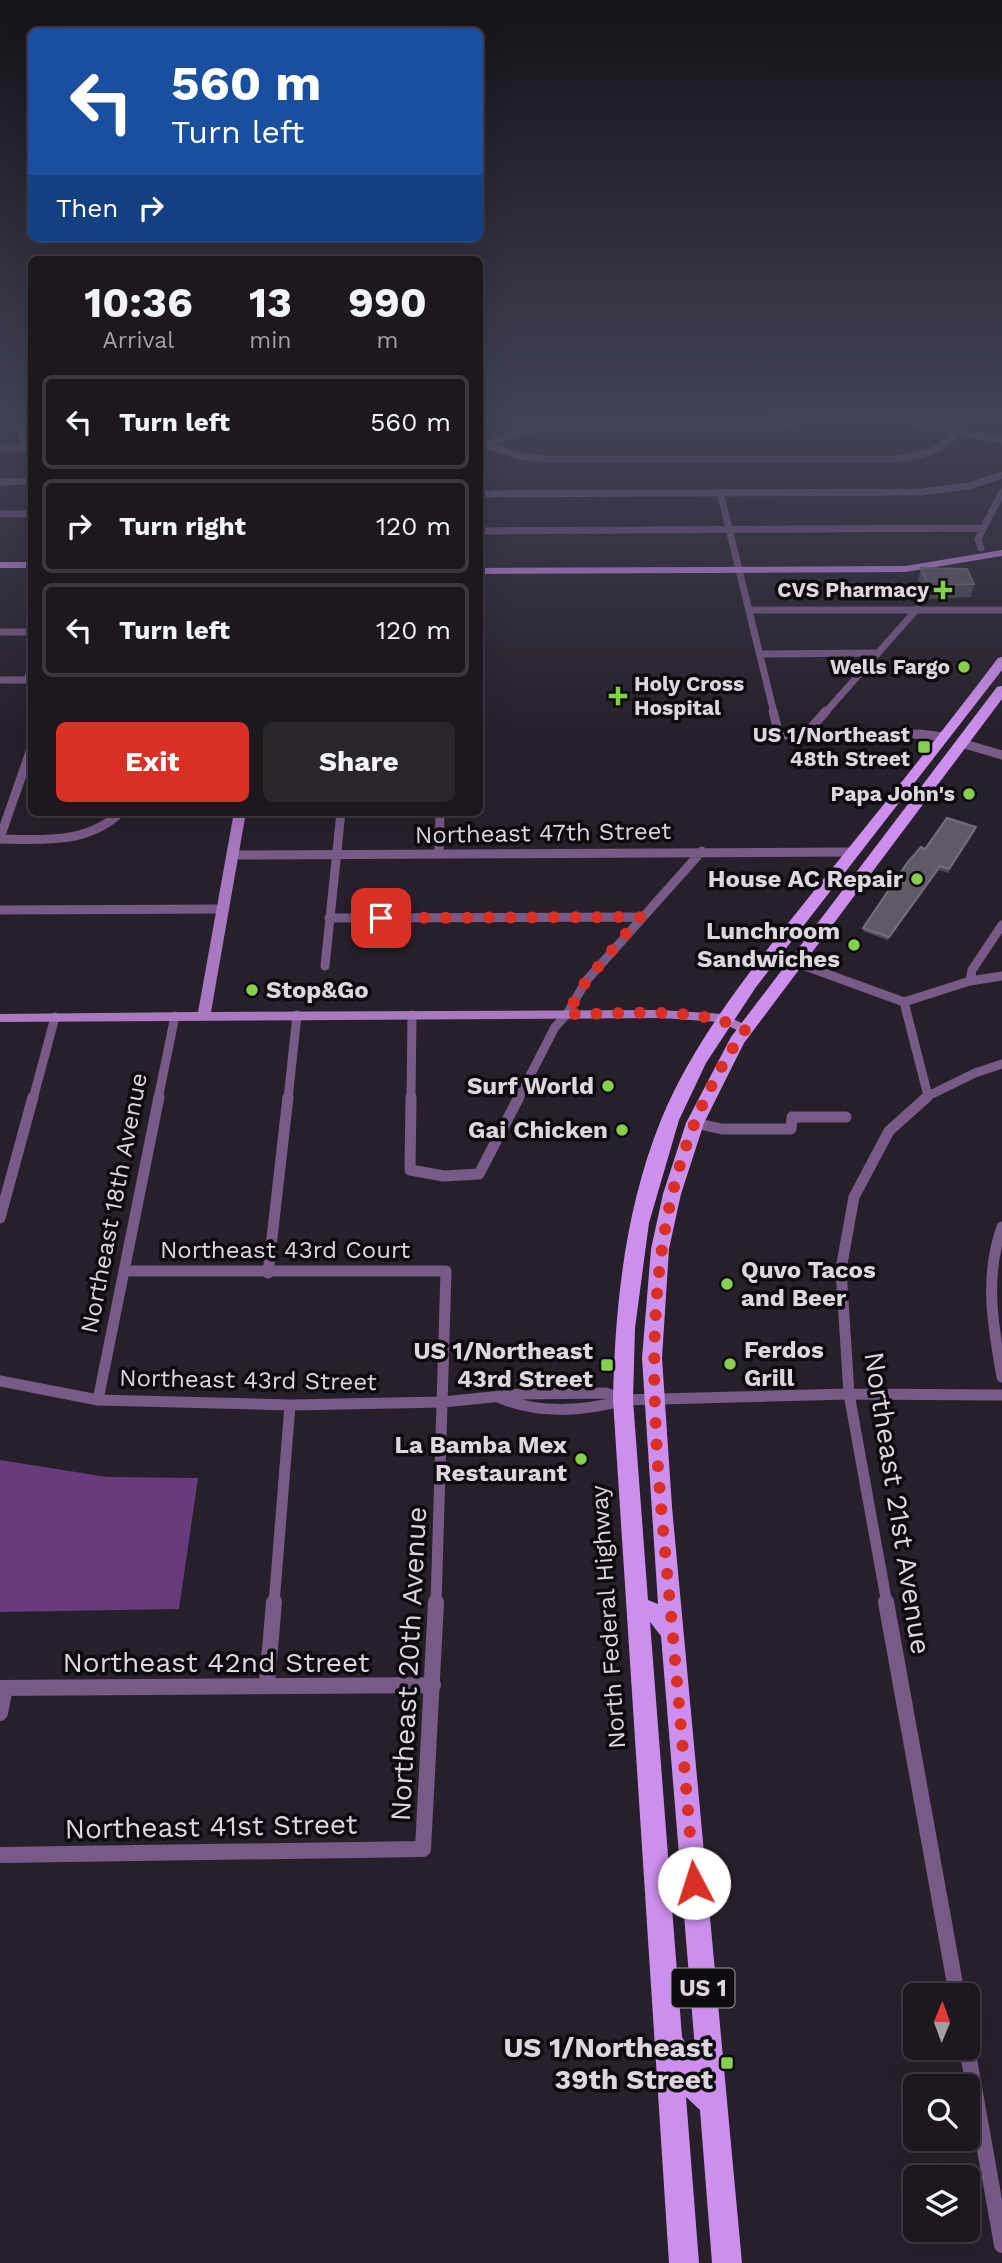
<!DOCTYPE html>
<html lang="en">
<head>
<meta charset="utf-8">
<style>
	:root { --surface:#1d1820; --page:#2a252d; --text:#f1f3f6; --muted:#a0a0a5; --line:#3b373e; --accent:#d93025 }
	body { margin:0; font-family:"Work Sans",sans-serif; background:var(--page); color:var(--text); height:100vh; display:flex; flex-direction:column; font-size:26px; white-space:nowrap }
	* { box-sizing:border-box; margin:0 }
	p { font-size:23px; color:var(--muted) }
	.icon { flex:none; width:38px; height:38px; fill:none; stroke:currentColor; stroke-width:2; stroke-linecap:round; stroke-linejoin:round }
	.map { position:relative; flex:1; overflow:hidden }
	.sheet { position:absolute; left:28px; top:256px; width:455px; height:560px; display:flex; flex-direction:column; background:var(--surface); border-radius:10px; box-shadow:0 7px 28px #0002,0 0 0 2px var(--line) }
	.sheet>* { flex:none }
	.banner { position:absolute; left:28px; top:28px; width:455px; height:214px; border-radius:10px; box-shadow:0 7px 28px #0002,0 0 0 2px var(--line); background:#1a4fa0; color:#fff; overflow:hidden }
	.needle { width:46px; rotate:1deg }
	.controls { position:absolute; left:903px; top:1983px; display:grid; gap:14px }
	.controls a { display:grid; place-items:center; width:77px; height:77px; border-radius:10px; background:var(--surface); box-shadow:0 7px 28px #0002,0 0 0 2px var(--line); font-size:35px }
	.pin { position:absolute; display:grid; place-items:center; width:60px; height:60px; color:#fff; margin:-30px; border-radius:14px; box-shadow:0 4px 10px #0006 }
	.me { position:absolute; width:77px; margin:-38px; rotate:355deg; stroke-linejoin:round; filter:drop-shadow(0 0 5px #0008) }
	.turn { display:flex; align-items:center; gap:24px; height:147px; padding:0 28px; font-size:32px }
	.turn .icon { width:91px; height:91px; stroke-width:2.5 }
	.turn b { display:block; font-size:49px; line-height:60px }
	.then { display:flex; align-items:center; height:66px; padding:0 28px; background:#0003; gap:14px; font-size:26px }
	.eta { display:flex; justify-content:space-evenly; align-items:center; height:119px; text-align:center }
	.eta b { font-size:42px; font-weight:700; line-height:49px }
	.button { display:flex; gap:14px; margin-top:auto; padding:14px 28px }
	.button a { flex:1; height:80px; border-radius:10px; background:var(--accent); color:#fff; font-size:28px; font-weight:700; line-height:80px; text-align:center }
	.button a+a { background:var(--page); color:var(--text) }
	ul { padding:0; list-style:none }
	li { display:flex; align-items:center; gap:21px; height:94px; margin:0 14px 10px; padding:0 14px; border:4px solid var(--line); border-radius:10px }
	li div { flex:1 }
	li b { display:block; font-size:26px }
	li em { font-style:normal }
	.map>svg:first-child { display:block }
	.water { fill:#673b7c }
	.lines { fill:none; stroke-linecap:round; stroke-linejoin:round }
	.street-far3 { stroke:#785a87; stroke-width:7 }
	.street-far2 { stroke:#785a87; stroke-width:9 }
	.street-far1 { stroke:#785a87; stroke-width:11 }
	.street { stroke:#785a87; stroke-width:16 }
	.secondary { fill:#a878c0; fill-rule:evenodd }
	.primary { fill:#cd8fed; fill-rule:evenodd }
	.wall { fill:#524c56 }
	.shaded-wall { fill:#3b343e }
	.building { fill:#615a65; stroke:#746e78; stroke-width:2 }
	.route { stroke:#d93025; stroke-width:12; stroke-dasharray:0 21.6 }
	.poi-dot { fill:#86cf4b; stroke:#0e0b0f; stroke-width:2.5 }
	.labels { text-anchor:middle; stroke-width:7; stroke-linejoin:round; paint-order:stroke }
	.far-poi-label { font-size:21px; font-weight:bold; fill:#dcd7de; stroke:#0e0b0f; text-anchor:end }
	.shield { fill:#0e0b0f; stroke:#9e9aa0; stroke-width:2 }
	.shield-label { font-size:23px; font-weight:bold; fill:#dcd7de }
	.street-label { font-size:24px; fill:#dcd7de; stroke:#0e0b0f }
	.poi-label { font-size:24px; font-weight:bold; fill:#dcd7de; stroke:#0e0b0f; text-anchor:end }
	.near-street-label { font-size:28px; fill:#dcd7de; stroke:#0e0b0f }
	.near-poi-label { font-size:28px; font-weight:bold; fill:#dcd7de; stroke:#0e0b0f; text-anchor:end }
</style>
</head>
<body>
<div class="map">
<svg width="1002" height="2263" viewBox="0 0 1002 2263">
	<rect width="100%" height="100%" fill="#27202a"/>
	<path class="water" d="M0,1460L107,1477L198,1478L179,1609L0,1612Z"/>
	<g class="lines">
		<path class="street-far3" d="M19,416L23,448
			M869,416L1002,440
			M485,445L519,456L547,459H893C929,456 949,448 969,416
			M485,445L524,431L548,428L781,426L806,422L816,416
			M0,448H32
			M0,482L32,481
			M720,492L774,713
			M480,494L922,492L969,486L1002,475
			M0,514H32
			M480,531L982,528
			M981,548L978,539L1002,492
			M749,610H1002
			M0,632H32
			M760,654L876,653
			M0,680H32
			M27,680L32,666
			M825,713L917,609"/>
		<path class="street-far2" d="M773,711L779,735L920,734L943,737
			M805,735L826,711
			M961,743L1002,755
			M0,838L32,746
			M0,839C43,840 88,844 121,812
			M439,853L440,812
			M233,855L853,852
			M0,910L223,909
			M329,918L640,917
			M794,962L904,1002
			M325,966L341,812
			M970,981L972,970L1002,925
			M904,1002L928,1096L925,1099
			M904,1002L970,981L1002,976
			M928,1096L975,1073L1002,1064
			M33,1099L55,1017
			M158,1099L175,1016
			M288,1099L297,1015
			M411,1099L412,1015
			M518,1099L555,1027L567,1014L586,981L702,851"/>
		<path class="street-far1" d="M411,1097L410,1170L444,1176L479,1174L519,1097
			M695,1123L722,1129H791L792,1117H846
			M0,1218L33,1097
			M1002,1227C984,1277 993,1326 1002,1377
			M124,1271H446L436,1604
			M268,1273L288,1097
			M0,1381L98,1400L290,1405L443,1402L521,1394L606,1393L623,1400
			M498,1397C536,1414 584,1412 623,1400L849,1394L1002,1395
			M98,1400L159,1097
			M274,1604L290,1405
			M887,1604L849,1394L841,1269L854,1197L889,1131L927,1097"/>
		<path class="street" d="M886,1602L957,1995
			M267,1684L274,1602
			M0,1688L433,1685
			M0,1713L5,1688
			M0,1855L423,1849L436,1602
			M967,2048L1002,2245"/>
		<path class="secondary" d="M234,812H246L211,1012L661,1010L723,1014L750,1027L752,1030L745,1034L720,1022L661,1018L0,1022V1014L198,1012Z"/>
		<path class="primary" d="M1002,550V556L905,572L480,574V568L905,566Z
			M0,562H32V568H0Z
			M1002,657V670L756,987L706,1063L679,1120L649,1223L635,1328L633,1400L648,1600L658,1604L642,1358L651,1249L663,1194L686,1123L731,1037L997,687L1002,686V699L744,1043L704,1123L681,1194L669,1249L662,1358L672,1507L742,2263H712L700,2110L686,2097L699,2263H669L613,1400C615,1305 625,1209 661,1120C697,1033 759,960 817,887C878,812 939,736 998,658ZM650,1622L661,1636L696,2061L682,2037Z"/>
	</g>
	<path class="wall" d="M921,568L974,584L971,597L925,599L918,581Z
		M976,827L975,831L948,873L939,870L888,940L863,931V928L925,849Z"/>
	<path class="shaded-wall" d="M976,827L975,831L948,873L949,869Z
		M940,866L939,870L888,940L889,937Z"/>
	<path class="building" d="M921,568L967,569L974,584L928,586Z
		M947,818L976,827L949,869L940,866L889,937L863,928L907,863L921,847L925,849Z"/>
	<linearGradient id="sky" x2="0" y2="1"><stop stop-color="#151217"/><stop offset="0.57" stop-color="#414255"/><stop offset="1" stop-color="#414255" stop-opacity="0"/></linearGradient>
	<rect width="1002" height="733" fill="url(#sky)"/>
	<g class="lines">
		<path class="route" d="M381,918L640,917L586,981L567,1014C622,1015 697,1005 745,1030C628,1196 651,1402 669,1593C678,1690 686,1786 694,1883"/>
	</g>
	<g class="poi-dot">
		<path d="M939.5 579.5h7v7h7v7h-7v7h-7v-7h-7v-7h7z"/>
		<circle cx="964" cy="667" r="7"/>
		<path d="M614.5 685.5h7v7h7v7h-7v7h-7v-7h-7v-7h7z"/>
		<rect x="917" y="740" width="14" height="14" rx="3.5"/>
		<circle cx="969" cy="794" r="7"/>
		<circle cx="917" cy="879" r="7"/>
		<circle cx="854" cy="945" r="7"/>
		<circle cx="252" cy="990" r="7"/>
		<circle cx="608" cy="1086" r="7"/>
		<circle cx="622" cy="1130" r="7"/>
		<circle cx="727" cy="1284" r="7"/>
		<circle cx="730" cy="1364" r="7"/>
		<rect x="600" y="1358" width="14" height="14" rx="3.5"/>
		<circle cx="581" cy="1459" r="7"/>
		<rect x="720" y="2056" width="14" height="14" rx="3.5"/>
	</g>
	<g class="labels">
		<g class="far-poi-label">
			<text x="929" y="597">CVS Pharmacy</text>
			<text x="950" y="674">Wells Fargo</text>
			<text x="634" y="691" text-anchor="start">Holy Cross<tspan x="634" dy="24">Hospital</tspan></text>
			<text x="910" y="742">US 1/Northeast<tspan x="910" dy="24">48th Street</tspan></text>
			<text x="955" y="801">Papa John's</text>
		</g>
		<rect class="shield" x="671.5" y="1968.5" width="63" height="39" rx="5"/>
		<g class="shield-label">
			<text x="703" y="1996">US 1</text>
		</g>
		<g class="street-label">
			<text transform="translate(543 833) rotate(-1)" y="8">Northeast 47th Street</text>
			<text transform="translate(114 1203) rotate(-79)" y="8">Northeast 18th Avenue</text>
			<text x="285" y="1258">Northeast 43rd Court</text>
			<text transform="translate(248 1380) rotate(1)" y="8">Northeast 43rd Street</text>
			<text transform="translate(608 1617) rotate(-94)" y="8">North Federal Highway</text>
		</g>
		<g class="poi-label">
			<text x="903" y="887">House AC Repair</text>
			<text x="840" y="939">Lunchroom<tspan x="840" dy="28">Sandwiches</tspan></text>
			<text x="266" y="998" text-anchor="start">Stop&amp;Go</text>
			<text x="594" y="1094">Surf World</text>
			<text x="608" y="1138">Gai Chicken</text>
			<text x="741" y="1278" text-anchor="start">Quvo Tacos<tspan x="741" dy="28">and Beer</tspan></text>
			<text x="744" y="1358" text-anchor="start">Ferdos<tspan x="744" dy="28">Grill</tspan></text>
			<text x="593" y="1359">US 1/Northeast<tspan x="593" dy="28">43rd Street</tspan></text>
			<text x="567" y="1453">La Bamba Mex<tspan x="567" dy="28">Restaurant</tspan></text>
		</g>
		<g class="near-street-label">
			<text transform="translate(898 1503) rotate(81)" y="10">Northeast 21st Avenue</text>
			<text x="216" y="1672">Northeast 42nd Street</text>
			<text transform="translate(408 1664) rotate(-87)" y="10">Northeast 20th Avenue</text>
			<text transform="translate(211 1826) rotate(-1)" y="10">Northeast 41st Street</text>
		</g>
		<g class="near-poi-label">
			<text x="713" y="2057">US 1/Northeast<tspan x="713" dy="32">39th Street</tspan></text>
		</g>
	</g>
</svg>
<div class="controls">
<a><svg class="needle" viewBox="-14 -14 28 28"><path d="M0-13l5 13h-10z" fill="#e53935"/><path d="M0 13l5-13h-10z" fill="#a0a0a5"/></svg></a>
<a><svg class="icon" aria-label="search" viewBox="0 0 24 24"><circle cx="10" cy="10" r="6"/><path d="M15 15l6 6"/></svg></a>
<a><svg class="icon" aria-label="layers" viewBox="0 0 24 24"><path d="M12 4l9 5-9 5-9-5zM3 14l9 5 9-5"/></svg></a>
</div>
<div class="pin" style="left:381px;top:918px;background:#d93025"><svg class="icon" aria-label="arrive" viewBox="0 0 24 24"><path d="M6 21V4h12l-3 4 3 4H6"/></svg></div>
<svg class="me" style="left:694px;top:1883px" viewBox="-20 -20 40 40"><circle r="19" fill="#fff"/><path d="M0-13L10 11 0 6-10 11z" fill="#d93025"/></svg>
<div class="banner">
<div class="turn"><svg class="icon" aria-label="left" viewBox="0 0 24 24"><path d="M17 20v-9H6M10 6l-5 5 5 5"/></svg><div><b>560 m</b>Turn left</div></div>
<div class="then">Then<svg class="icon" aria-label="right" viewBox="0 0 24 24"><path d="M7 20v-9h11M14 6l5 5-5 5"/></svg></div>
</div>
<section class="sheet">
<div class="eta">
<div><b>10:36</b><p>Arrival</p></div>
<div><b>13</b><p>min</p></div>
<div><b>990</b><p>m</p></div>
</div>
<ul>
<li><svg class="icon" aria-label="left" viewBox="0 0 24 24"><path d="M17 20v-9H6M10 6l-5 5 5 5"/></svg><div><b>Turn left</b></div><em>560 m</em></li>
<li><svg class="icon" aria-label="right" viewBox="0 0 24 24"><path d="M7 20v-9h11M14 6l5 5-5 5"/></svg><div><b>Turn right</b></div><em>120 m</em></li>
<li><svg class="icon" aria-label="left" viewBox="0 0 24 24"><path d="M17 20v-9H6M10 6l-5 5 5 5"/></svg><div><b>Turn left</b></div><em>120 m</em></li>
</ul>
<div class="button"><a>Exit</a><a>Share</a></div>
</section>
</div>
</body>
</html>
